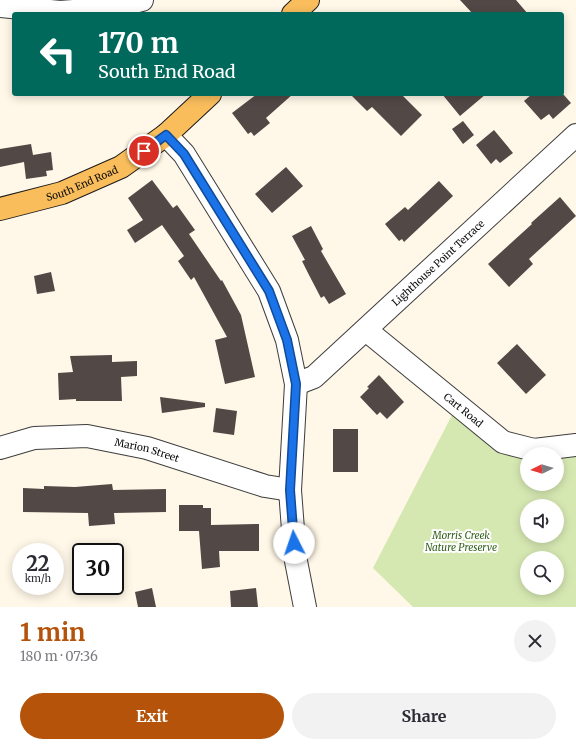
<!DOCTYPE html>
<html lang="en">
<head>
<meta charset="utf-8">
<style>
	:root { --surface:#fff; --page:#f2f2f3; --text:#2b2b33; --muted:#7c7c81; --accent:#b45309 }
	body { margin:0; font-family:Merriweather,serif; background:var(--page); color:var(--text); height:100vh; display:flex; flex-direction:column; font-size:15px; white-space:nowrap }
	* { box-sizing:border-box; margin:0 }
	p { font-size:13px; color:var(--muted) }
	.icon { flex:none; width:22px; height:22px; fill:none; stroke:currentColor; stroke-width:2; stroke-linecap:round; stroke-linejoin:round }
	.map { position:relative; height:607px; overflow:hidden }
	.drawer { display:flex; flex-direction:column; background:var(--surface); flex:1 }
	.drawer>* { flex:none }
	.guide { position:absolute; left:12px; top:12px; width:552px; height:84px; border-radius:4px; box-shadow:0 2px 10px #0003; background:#00695c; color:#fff; overflow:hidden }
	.needle { width:26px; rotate:265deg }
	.controls { position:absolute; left:520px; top:447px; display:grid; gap:8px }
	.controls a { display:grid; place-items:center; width:44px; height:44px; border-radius:50%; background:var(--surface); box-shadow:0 2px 10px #0003; font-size:20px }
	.speed { position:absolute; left:12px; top:543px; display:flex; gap:8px; font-size:20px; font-weight:700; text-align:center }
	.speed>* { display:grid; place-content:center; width:52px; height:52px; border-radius:50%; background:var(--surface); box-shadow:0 2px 10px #0003; line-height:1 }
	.speed small { font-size:10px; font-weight:400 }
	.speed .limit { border:2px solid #111; border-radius:6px; background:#fff; color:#111 }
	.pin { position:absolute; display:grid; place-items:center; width:34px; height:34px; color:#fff; margin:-17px; border:2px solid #fff; border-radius:50%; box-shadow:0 1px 4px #0007 }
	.me { position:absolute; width:44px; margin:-22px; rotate:356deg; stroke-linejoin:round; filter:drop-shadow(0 0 3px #0008) }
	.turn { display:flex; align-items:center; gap:14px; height:84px; padding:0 20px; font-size:18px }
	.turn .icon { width:52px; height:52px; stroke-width:2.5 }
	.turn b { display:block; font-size:28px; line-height:34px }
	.round { display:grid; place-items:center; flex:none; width:42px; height:42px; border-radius:21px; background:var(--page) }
	.headline { display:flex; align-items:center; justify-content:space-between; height:68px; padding:0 20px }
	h1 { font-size:24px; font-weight:700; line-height:30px; color:var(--accent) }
	.action { display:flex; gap:8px; margin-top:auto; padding:8px 20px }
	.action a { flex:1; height:46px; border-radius:24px; background:var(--accent); color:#fff; font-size:16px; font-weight:700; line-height:46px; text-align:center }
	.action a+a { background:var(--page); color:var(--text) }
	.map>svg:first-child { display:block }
	.green { fill:#d6e8b2; fill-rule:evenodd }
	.building { fill:#524946 }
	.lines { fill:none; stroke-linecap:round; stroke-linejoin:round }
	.minor-casing { stroke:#3d3d3d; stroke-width:24 }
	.major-casing { stroke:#1b1b1b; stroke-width:24 }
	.minor { stroke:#fff; stroke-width:22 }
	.major { stroke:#f9bd5c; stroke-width:22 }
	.route-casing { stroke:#114b97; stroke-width:10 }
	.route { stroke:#1a73e8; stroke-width:7 }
	.labels { text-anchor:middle; stroke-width:4; stroke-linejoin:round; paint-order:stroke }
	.street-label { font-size:10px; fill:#0a0a0a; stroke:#fff }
	.park-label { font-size:10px; font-style:italic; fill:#33601b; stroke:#fff }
</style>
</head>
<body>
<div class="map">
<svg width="576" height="607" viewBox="0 0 576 607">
	<rect width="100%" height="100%" fill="#fff7e7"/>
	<path class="green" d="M452,415L499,451L527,459V484H557V458L576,456V607H413L373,568ZM527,506H557V536H527ZM527,558H557V588H527Z"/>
	<path class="building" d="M460,0H516L528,14H473Z
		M257,94H293L266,118L270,123L254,136L251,132L248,134L232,113Z
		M350,94H401L422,115L401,136L372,107L367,111Z
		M442,94H486L460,116Z
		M532,94H563L571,103L553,119L549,114L541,120L524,101Z
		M463,121L474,135L463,144L452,129Z
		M494,130L513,153L500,163L496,159L491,164L476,145Z
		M31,144L33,155L51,152L53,170L46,171L47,176L26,179L24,162L0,167V149Z
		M286,167L303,186L272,213L255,194Z
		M152,180L173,208L177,205L195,230L189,234L221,281L222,280L241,315L255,377L225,384L215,340L227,337L194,277L191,280L178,261L184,256L162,225L135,243L127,230L143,220L128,198Z
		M439,181L453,196L404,242L402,239L399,241L385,224L405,207L408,210Z
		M560,197L576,216L529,259L533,264L509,287L488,264L532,224L531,223Z
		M311,226L323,249L321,251L346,294L329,304L324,296L321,298L309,275L302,261L305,260L292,236Z
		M51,272L55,291L37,294L34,276Z
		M517,344L546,375L526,394L497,363Z
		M112,355V362L137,361V376L121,377L122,401H76V399L59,400L58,373L73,372L70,356Z
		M379,375L404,402L387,419L380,412L377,415L360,397L369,388L367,387Z
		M160,397L205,403V407L162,413Z
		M216,408L237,411L234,435L213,432Z
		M333,429H358V472H333Z
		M112,484L113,490L166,489V512L114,513L115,524L89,526L88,513L23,512V488L44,489V486L75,487Z
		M179,505H203V508H211V525L259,524V551H219L220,567L202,569L199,531H179Z
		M152,588L156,607H138L135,592Z
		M256,588L258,607H231L230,591Z"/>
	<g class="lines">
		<g class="minor-casing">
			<g id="minor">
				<path d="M0,6L60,12L113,8L142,0"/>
				<path d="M166,135L184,154L269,291L287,340L296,384L290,490L295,556L305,607"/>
				<path id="s1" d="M366,330L503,442L534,450L576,445"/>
				<path id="s2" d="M296,384L314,377L576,135"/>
				<path id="s3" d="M0,448L34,438L87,436L147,448L265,486L290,490"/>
			</g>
		</g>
		<g class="major-casing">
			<g id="major">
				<path d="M293,14L308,0"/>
				<path id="s4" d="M0,209L62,193L121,167L166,135L210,94"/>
			</g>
		</g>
		<use href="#minor" class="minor"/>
		<use href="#major" class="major"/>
	</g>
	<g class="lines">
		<g class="route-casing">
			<path id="route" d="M144,151L166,135L184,154L269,291L287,340L296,384L290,490L294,543"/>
		</g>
		<use href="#route" class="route"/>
	</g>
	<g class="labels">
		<g class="street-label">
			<text dy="4" stroke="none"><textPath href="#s4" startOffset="86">South End Road</textPath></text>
			<text dy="4" stroke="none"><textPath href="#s2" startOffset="188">Lighthouse Point Terrace</textPath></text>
			<text dy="4" stroke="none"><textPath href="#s1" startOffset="126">Cart Road</textPath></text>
			<text dy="4" stroke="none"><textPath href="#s3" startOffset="150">Marion Street</textPath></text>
		</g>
		<g class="park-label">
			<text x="461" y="539">Morris Creek<tspan x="461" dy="12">Nature Preserve</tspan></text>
		</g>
	</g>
</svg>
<div class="controls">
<a><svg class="needle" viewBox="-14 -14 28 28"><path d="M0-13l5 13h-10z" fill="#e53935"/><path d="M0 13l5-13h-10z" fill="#7c7c81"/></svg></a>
<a><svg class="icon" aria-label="sound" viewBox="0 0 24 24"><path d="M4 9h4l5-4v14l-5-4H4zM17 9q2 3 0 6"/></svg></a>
<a><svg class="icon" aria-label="search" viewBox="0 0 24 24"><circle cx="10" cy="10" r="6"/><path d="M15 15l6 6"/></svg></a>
</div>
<div class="speed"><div>22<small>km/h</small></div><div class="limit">30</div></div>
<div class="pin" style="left:144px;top:151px;background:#d93025"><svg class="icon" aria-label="arrive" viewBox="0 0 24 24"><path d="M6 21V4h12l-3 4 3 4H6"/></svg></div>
<svg class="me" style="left:294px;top:543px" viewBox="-20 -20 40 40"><circle r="19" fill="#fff"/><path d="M0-13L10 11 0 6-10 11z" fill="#1a73e8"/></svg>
<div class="guide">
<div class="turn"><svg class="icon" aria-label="left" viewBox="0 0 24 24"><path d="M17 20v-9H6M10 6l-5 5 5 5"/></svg><div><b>170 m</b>South End Road</div></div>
</div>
</div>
<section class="drawer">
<div class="headline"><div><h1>1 min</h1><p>180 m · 07:36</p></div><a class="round"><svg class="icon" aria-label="close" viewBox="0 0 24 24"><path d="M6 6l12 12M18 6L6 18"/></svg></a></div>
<div class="action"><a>Exit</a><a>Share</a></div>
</section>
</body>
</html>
